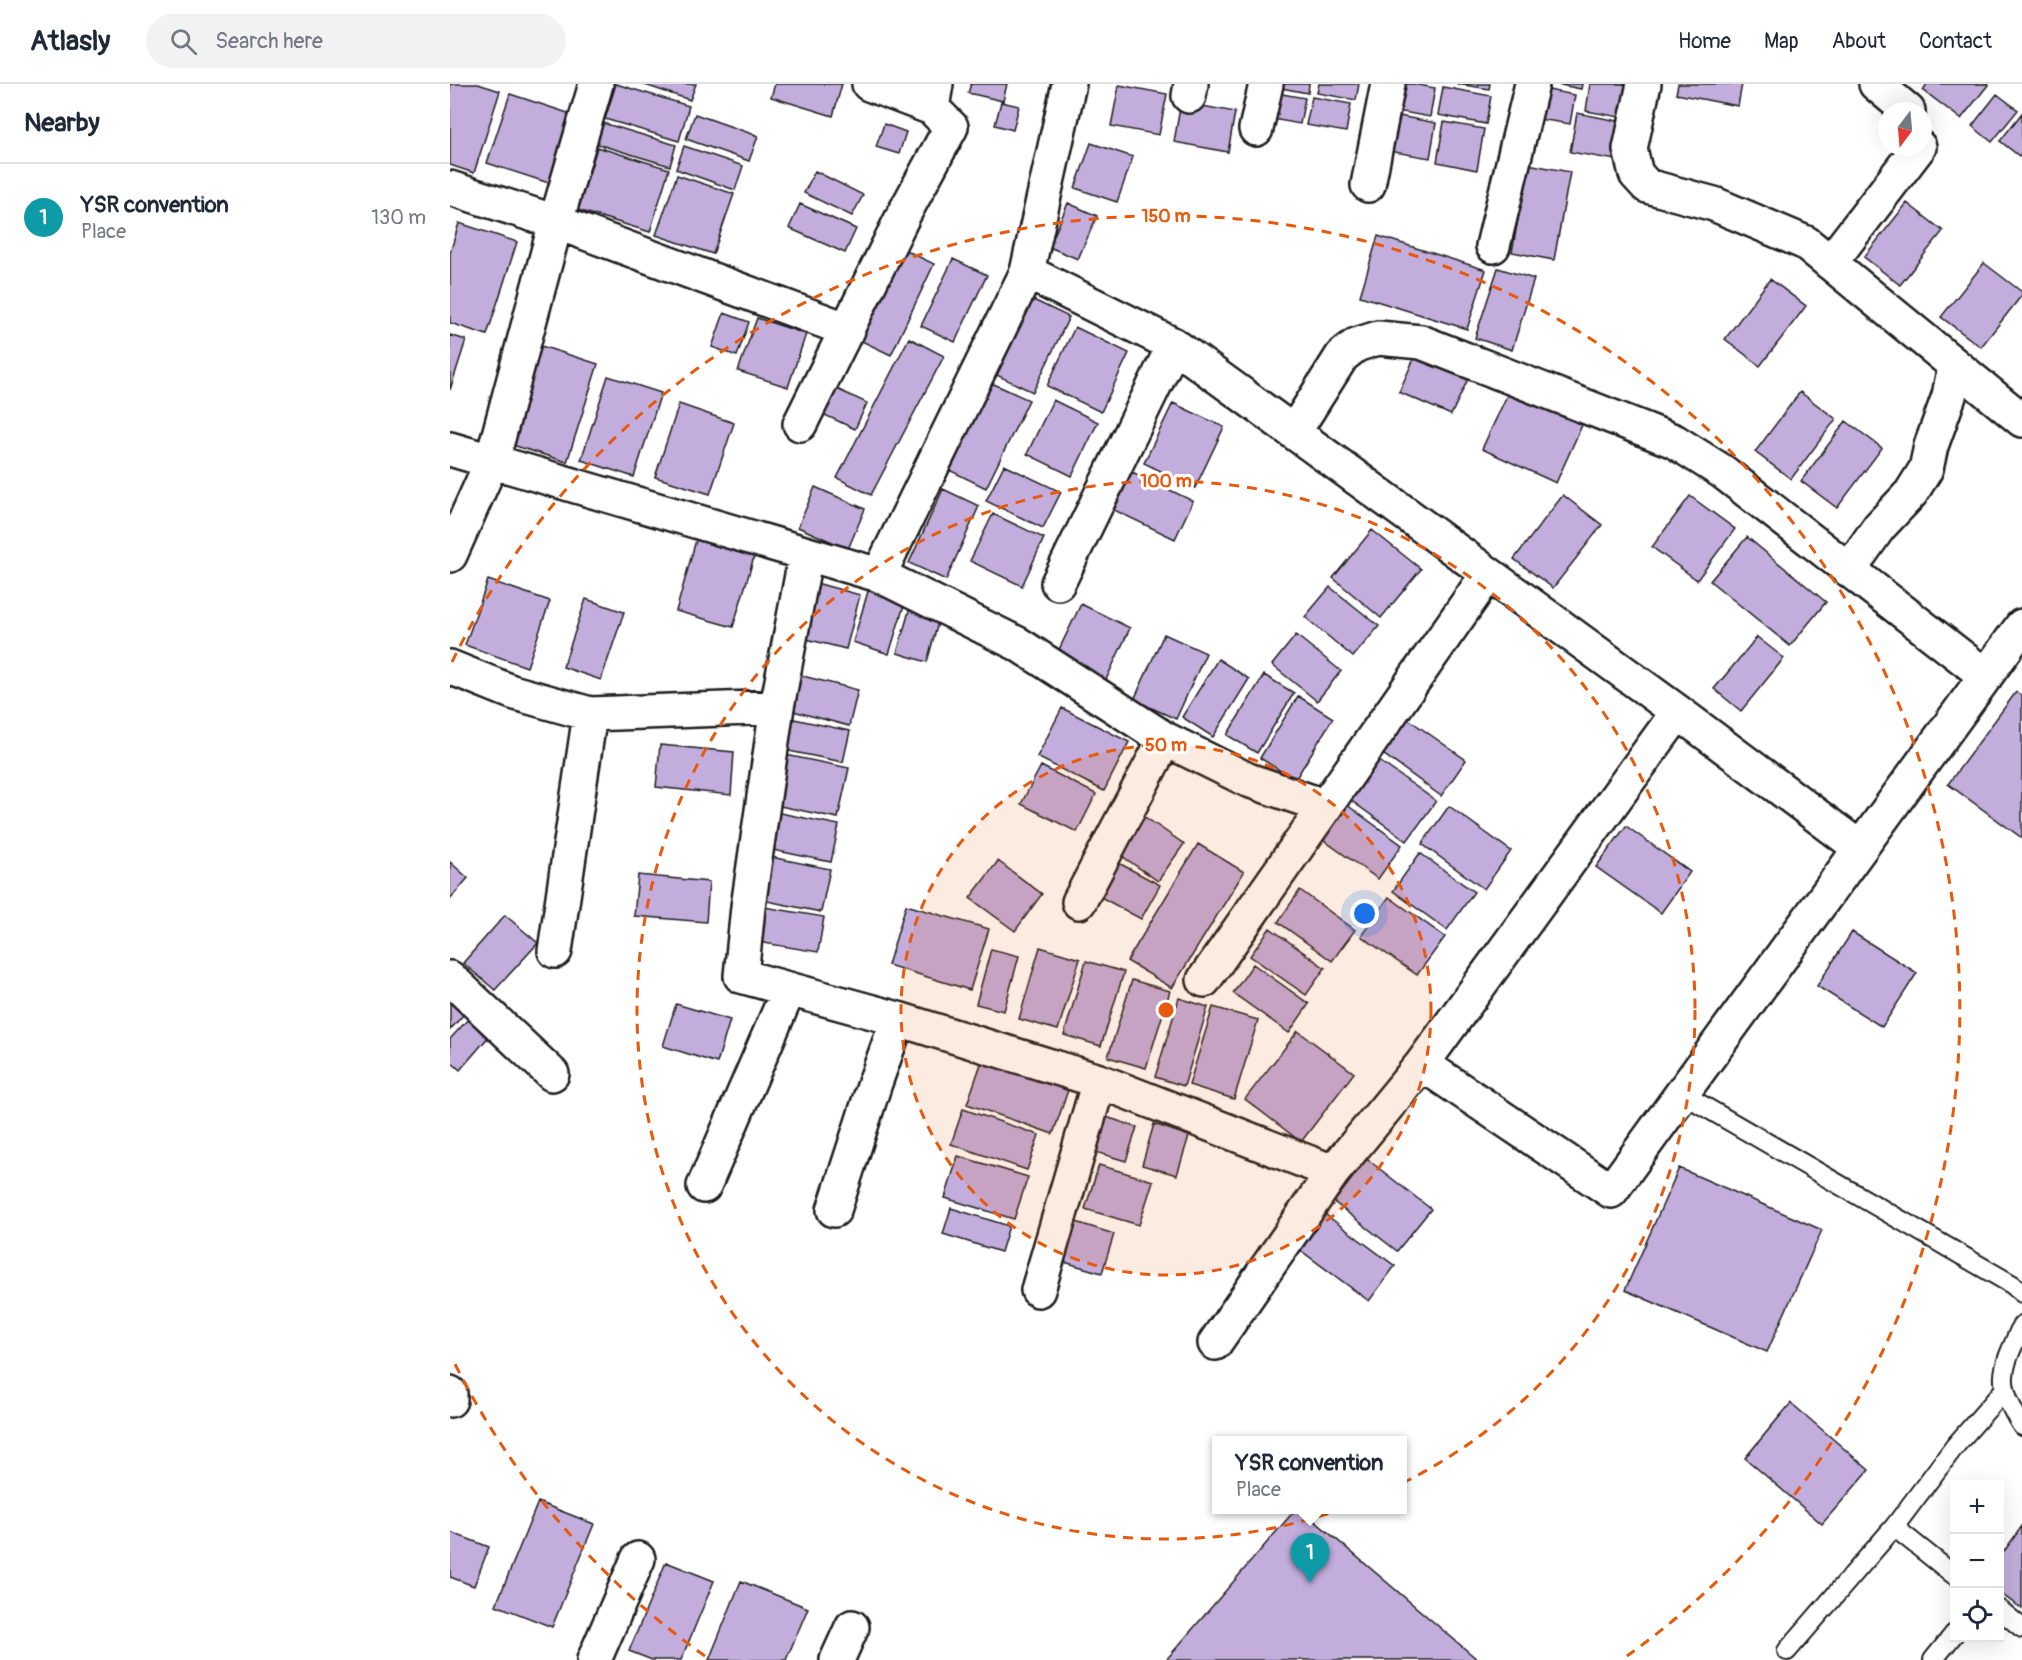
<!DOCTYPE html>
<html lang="en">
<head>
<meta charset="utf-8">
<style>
	:root { --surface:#fff; --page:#f2f2f3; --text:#1f2937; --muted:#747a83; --line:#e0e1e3; --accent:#c8321e }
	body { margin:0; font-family:Pangolin,sans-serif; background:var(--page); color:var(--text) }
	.controls { position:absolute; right:18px; bottom:18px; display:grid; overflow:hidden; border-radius:0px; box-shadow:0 6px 24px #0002 }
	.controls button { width:54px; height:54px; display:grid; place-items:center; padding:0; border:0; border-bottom:2px solid var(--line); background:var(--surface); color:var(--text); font:30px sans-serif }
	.compass { position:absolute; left:1428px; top:18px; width:54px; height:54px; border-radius:50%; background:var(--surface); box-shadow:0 6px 24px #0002; rotate:196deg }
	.you { position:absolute; left:915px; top:830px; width:21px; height:21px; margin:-15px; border:4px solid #fff; border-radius:50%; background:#1a73e8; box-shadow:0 0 0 9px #1a73e833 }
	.badge { display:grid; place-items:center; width:39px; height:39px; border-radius:50%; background:var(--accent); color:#fff; font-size:20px; font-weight:700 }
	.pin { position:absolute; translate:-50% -50px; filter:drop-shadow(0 2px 3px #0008) }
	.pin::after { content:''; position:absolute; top:32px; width:21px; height:18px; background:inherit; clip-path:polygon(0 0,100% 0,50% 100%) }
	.popup { position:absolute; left:762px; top:1352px; width:195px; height:78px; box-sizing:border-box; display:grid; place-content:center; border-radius:0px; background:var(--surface); filter:drop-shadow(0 2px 4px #0005); font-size:20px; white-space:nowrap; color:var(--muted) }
	.popup b { font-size:22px; color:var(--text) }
	.popup::after { content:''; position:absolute; left:50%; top:100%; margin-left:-12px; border:12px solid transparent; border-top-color:var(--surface) }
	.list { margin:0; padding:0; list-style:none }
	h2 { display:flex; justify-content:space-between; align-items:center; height:78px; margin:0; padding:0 24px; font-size:26px }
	h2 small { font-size:20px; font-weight:400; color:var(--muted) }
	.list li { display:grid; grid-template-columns:39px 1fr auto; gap:18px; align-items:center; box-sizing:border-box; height:108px; padding:0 24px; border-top:2px solid var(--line) }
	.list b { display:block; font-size:22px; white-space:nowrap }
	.list p { margin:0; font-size:20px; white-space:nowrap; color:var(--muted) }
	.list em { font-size:20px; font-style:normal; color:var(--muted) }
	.icon { flex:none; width:33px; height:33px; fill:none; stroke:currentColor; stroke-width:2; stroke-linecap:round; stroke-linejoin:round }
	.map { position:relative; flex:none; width:1572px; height:1576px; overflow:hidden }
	header { display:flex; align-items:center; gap:36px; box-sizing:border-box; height:84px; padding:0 30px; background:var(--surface); border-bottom:2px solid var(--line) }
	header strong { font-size:28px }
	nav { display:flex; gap:33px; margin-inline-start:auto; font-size:21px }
	.search { width:420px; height:54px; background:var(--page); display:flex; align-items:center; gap:15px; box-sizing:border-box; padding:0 21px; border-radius:33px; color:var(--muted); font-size:22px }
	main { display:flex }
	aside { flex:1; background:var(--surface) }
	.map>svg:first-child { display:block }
	.building { fill:#c2addc; stroke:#1c1c1c; stroke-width:1.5 }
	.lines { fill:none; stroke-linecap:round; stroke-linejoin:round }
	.service-casing { stroke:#1c1c1c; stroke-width:22 }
	.minor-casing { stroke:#1c1c1c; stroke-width:38 }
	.service { stroke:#fff; stroke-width:18 }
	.minor { stroke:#fff; stroke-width:33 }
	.ring { fill:none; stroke:#e8590c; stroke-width:3; stroke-dasharray:10 8 }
	.centre { fill:#e8590c; stroke:#fff; stroke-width:3 }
	.ring-label { font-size:18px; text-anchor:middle; font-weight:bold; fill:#e8590c; stroke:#fff; stroke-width:6; stroke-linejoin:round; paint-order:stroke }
</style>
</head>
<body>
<header>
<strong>Atlasly</strong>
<div class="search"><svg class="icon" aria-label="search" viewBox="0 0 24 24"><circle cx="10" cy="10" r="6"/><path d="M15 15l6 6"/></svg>Search here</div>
<nav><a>Home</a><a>Map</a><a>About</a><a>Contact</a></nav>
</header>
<main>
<aside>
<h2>Nearby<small></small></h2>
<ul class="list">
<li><span class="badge" style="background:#0f9aa8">1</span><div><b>YSR convention</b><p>Place</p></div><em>130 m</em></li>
</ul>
</aside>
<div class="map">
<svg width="1572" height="1576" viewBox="0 0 1572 1576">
	<rect width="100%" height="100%" fill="#fff"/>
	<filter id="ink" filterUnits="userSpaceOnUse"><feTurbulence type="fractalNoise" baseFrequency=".0167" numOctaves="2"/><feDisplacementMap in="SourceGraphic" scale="12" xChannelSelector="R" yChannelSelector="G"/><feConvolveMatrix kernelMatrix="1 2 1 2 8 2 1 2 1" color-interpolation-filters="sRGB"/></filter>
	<g filter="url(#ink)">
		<path class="building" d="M 0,0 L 28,0 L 50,7 L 24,89 L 0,81 Z
			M 166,0 L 239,22 L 229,57 L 155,35 Z
			M 192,0 L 246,0 L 240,16 Z
			M 325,0 L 392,0 L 383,32 L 321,13 Z
			M 521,0 L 557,0 L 553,17 L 518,9 Z
			M 820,0 L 859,0 L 858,9 L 820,2 Z
			M 869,0 L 909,0 L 906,16 L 867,9 Z
			M 941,0 L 963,0 L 985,4 L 980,33 L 936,25 Z
			M 1007,0 L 1040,0 L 1039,5 Z
			M 1106,0 L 1132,0 L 1131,5 Z
			M 1140,0 L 1172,0 L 1187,3 L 1181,35 L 1136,27 Z
			M 1228,0 L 1292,0 L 1288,22 L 1226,10 Z
			M 1477,0 L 1537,0 L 1538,1 L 1511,35 L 1473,6 Z
			M 669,1 L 717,10 L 709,51 L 661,42 Z
			M 993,3 L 1041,12 L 1036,40 L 988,31 Z
			M 1088,4 L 1125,11 L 1120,40 L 1082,34 Z
			M 821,8 L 855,14 L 850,40 L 817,34 Z
			M 60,10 L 124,31 L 102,100 L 37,79 Z
			M 1547,10 L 1568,26 L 1542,58 L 1522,42 Z
			M 862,13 L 901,20 L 896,48 L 856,41 Z
			M 551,18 L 569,22 L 563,46 L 545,41 Z
			M 731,18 L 785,28 L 778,68 L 724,58 Z
			M 1127,29 L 1178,39 L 1171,77 L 1120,68 Z
			M 1572,29 L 1572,68 L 1569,72 L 1550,57 Z
			M 245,30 L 308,52 L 299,77 L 236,55 Z
			M 944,31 L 986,39 L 980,74 L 938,67 Z
			M 994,38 L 1034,45 L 1027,86 L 987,78 Z
			M 153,39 L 226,61 L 220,82 L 147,60 Z
			M 434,40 L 456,48 L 449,70 L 426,63 Z
			M 641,59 L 683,73 L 667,118 L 625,104 Z
			M 234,62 L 293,82 L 285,106 L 226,85 Z
			M 147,63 L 219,85 L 200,148 L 128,126 Z
			M 1078,80 L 1120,88 L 1104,176 L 1062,168 Z
			M 365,87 L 413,111 L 402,132 L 354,109 Z
			M 227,91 L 284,110 L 263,170 L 206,151 Z
			M 618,119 L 647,132 L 628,175 L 599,163 Z
			M 1457,119 L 1493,147 L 1450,201 L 1414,173 Z
			M 350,120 L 406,145 L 395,169 L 339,144 Z
			M 9,139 L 67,158 L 37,251 L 0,239 L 0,169 Z
			M 928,152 L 1036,186 L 1017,245 L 910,212 Z
			M 445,161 L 484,180 L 441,271 L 401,252 Z
			M 503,175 L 537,191 L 505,258 L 471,242 Z
			M 1534,179 L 1572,208 L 1572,211 L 1531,263 L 1491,233 Z
			M 1048,184 L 1084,195 L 1062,266 L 1025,254 Z
			M 1320,195 L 1356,222 L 1310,282 L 1275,255 Z
			M 573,211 L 619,233 L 583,308 L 538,287 Z
			M 274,229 L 299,238 L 287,272 L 262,263 Z
			M 307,234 L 356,250 L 338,303 L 288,287 Z
			M 625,243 L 679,269 L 651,328 L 597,302 Z
			M 0,251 L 16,256 L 0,306 Z
			M 459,254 L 494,272 L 421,411 L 387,394 Z
			M 88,261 L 148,280 L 117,378 L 56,359 Z
			M 966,270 L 1019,293 L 1001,331 L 949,308 Z
			M 158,292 L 211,309 L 184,393 L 131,376 Z
			M 537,297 L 579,316 L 536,404 L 495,384 Z
			M 376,300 L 417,319 L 405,345 L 364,326 Z
			M 1059,307 L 1132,341 L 1106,399 L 1032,365 Z
			M 1350,308 L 1386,335 L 1341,395 L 1305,368 Z
			M 603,316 L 648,338 L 622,392 L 577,370 Z
			M 723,319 L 774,343 L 745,404 L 694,379 Z
			M 229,320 L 284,339 L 260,410 L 205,393 Z
			M 1396,337 L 1432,364 L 1387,424 L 1351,397 Z
			M 554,381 L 611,408 L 593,444 L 536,417 Z
			M 682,388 L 743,417 L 725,455 L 664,426 Z
			M 365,403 L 415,425 L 398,465 L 348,443 Z
			M 493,405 L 529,422 L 496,496 L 459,479 Z
			M 1113,411 L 1152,441 L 1103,504 L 1064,475 Z
			M 1240,412 L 1285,445 L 1247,496 L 1202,463 Z
			M 543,430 L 594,454 L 572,502 L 520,477 Z
			M 922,446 L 971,485 L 931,534 L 883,494 Z
			M 1297,453 L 1376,518 L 1340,562 L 1260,497 Z
			M 246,456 L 304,473 L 283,543 L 226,527 Z
			M 38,496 L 100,517 L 77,583 L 15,561 Z
			M 366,499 L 410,511 L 396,565 L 352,554 Z
			M 880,503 L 929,542 L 903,573 L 855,533 Z
			M 419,504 L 456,515 L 439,570 L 403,558 Z
			M 136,515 L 174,528 L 151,596 L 113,583 Z
			M 461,520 L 491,528 L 477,578 L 447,569 Z
			M 631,520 L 680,544 L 654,600 L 604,576 Z
			M 714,550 L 756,569 L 726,635 L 684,616 Z
			M 846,551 L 891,587 L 867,617 L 822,581 Z
			M 1307,553 L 1334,574 L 1291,627 L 1264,605 Z
			M 768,575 L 799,595 L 763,653 L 732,633 Z
			M 341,589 L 408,606 L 399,642 L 332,624 Z
			M 814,591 L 844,609 L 807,669 L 777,651 Z
			M 1566,608 L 1572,612 L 1572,754 L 1498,700 Z
			M 848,612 L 883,634 L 845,696 L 810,674 Z
			M 612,624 L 679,658 L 654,707 L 587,673 Z
			M 335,633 L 400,647 L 393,678 L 329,665 Z
			M 958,635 L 1016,676 L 991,712 L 933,670 Z
			M 210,661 L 284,668 L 281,711 L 206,703 Z
			M 331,670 L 399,684 L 388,734 L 320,720 Z
			M 928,676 L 986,717 L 957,757 L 899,715 Z
			M 591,682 L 646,710 L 627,748 L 571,720 Z
			M 897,721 L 952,761 L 928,795 L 872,755 Z
			M 999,722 L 1061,767 L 1034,805 L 972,760 Z
			M 325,728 L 389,741 L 381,778 L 318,765 Z
			M 695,733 L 734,760 L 708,797 L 669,770 Z
			M 1176,742 L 1240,788 L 1211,829 L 1146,783 Z
			M 748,760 L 794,788 L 722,904 L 677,877 Z
			M 970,769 L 1024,808 L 997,846 L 943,807 Z
			M 321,773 L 380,785 L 371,828 L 312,816 Z
			M 663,776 L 710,801 L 691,835 L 645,810 Z
			M 548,777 L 592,810 L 565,847 L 520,814 Z
			M 0,778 L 18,794 L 0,815 Z
			M 188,791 L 259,798 L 256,838 L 184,832 Z
			M 850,806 L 905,846 L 882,877 L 828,838 Z
			M 939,813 L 995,853 L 967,891 L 911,852 Z
			M 456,821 L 539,845 L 520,906 L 438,881 Z
			M 308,822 L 374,833 L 368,868 L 302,857 Z
			M 55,831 L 88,859 L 45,906 L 13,879 Z
			M 820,844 L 875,884 L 856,911 L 800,872 Z
			M 1402,848 L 1467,889 L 1432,943 L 1367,902 Z
			M 590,863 L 630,875 L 608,946 L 569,935 Z
			M 541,865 L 569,872 L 554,927 L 526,920 Z
			M 636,877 L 674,888 L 651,962 L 614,951 Z
			M 803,880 L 859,920 L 839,949 L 783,909 Z
			M 682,896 L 720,907 L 696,984 L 658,973 Z
			M 0,906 L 20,923 L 0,946 Z
			M 729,914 L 758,923 L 734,1002 L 705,993 Z
			M 226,920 L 280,936 L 267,979 L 213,962 Z
			M 763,923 L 808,936 L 784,1015 L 739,1001 Z
			M 21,932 L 41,950 L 10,986 L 0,977 L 0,955 Z
			M 848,947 L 904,989 L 851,1058 L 795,1015 Z
			M 532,977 L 618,1006 L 603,1050 L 517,1020 Z
			M 513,1025 L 589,1051 L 577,1086 L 501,1060 Z
			M 650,1031 L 687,1043 L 676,1077 L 639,1066 Z
			M 704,1040 L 739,1052 L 727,1091 L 692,1081 Z
			M 508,1072 L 578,1093 L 564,1135 L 495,1114 Z
			M 917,1075 L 981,1125 L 947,1167 L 884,1118 Z
			M 649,1081 L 703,1097 L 689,1141 L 635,1125 Z
			M 1229,1084 L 1372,1146 L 1317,1268 L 1175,1206 Z
			M 501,1124 L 559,1142 L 551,1168 L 493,1150 Z
			M 872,1128 L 945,1182 L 919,1217 L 846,1163 Z
			M 626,1138 L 664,1150 L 652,1189 L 614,1178 Z
			M 1341,1319 L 1419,1386 L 1372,1440 L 1295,1374 Z
			M 88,1418 L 144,1440 L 102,1543 L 46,1521 Z
			M 845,1426 L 852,1426 L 1028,1576 L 716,1576 Z
			M 1572,1442 L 1572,1525 L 1550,1509 L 1550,1473 Z
			M 0,1448 L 39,1463 L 24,1502 L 0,1493 Z
			M 216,1478 L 264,1497 L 231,1576 L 202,1576 L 179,1567 Z
			M 291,1497 L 358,1524 L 336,1576 L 259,1576 Z"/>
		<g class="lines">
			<defs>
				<path id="service" d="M 1231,1009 L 1563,1201 L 1572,1209
					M 1572,1241 C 1552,1286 1544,1297 1572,1342
					M 1444,1443 L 1504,1491
					M 1550,1526 L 1572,1544
					M 1337,1567 L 1444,1443 L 1505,1362 L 1554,1306
					M 1483,1576 L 1504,1550"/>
				<path id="minor" d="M 419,0 L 482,24
					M 1194,0 L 1180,65 L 1186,90 L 1197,102 L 1264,120 L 1356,159 L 1572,336
					M 1426,0 L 1458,27
					M 739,12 L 741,0
					M 806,45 L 816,0
					M 918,101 L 938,0
					M 0,104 L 106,138 L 398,246
					M 1043,162 L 1082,0
					M 1380,179 L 1469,63
					M 577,188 L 724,261 L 1228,628 L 1410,764
					M 350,340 L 454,130 L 501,43 L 482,24 L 486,0
					M 844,348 L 892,272 L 906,261 L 928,254 L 971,258 L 1224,357 L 1273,388 L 1536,592
					M 0,365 L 429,491 L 568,560 L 715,655 L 798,696 L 874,722
					M 356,470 L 327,623 L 298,823 L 291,892 L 448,935
					M 0,471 L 42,377 L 106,138 L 146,0
					M 1399,486 L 1429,443 L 1461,409 L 1476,385 L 1481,362 L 1499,312 L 1505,281
					M 429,491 L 577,188 L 619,0
					M 608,499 L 724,261
					M 0,583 L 62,608 L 140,630 L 327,623
					M 629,818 L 715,655
					M 105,867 L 140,630
					M 0,894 L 102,990
					M 754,896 L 1038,490
					M 972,980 L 1161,1107 L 1572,542
					M 254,1102 L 339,905
					M 384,1126 L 425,999 L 448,935 L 649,997 L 883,1088
					M 588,1206 L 649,997
					M 765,1259 L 883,1088 L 972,980 L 1228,628
					M 0,1309 L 0,1316
					M 144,1576 L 188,1475
					M 387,1576 L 402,1543"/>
			</defs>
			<use href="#service" class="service-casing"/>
			<use href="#minor" class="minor-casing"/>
			<use href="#service" class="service"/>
			<use href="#minor" class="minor"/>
		</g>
	</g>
	<circle cx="716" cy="926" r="265" fill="#e8590c" fill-opacity=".12"/>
	<g class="ring">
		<circle cx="716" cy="926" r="265"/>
		<circle cx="716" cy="926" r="529"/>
		<path d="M255 1572A794 794 0 0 1 2 1274M2 578A794 794 0 1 1 1177 1572"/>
	</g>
	<circle cx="716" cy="926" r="9" class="centre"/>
	<g class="ring-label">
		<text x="716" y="138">150 m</text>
		<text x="716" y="403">100 m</text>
		<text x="716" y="667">50 m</text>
	</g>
</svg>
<div class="controls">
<button>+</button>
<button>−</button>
<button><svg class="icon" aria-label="locate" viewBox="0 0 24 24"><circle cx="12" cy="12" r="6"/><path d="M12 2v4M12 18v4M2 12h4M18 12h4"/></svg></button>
</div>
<svg class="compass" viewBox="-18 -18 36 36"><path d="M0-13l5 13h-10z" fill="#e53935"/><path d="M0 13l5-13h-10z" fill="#747a83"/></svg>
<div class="you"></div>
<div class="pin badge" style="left:860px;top:1499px;background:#0f9aa8">1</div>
<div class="popup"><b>YSR convention</b>Place</div>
</div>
</main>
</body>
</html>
